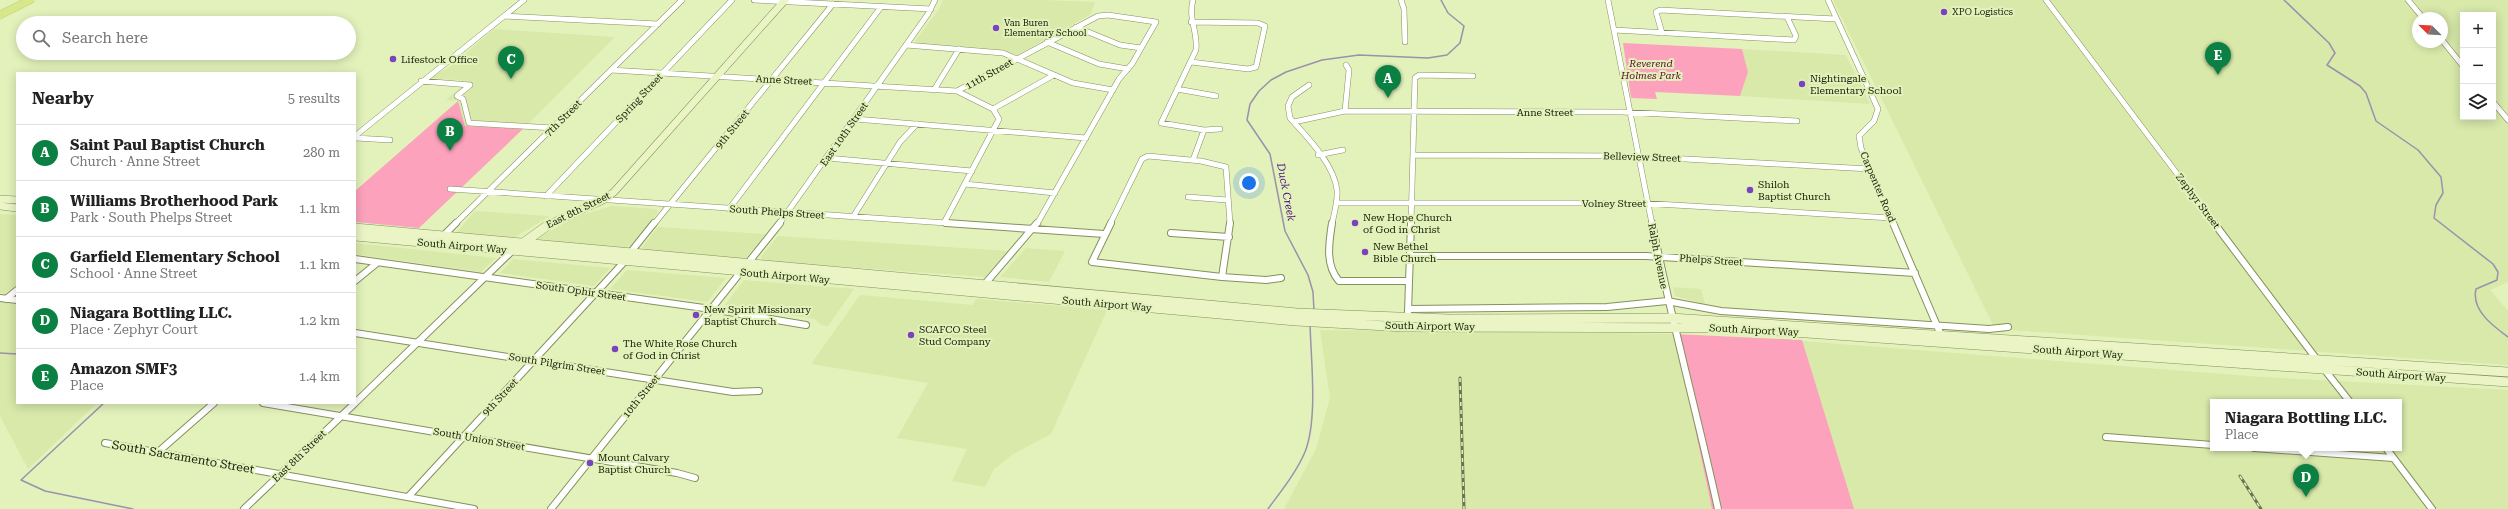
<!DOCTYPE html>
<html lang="en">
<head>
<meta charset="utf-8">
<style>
	:root { --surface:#fff; --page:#f2f2f2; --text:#222; --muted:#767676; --line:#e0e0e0; --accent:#0b8043 }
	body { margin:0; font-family:"Roboto Serif",serif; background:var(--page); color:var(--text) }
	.controls { position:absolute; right:12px; top:12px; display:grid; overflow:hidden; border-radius:0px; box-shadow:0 2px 10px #0003 }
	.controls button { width:36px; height:36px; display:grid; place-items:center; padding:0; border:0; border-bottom:1px solid var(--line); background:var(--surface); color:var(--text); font:20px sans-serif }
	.compass { position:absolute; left:2412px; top:12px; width:36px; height:36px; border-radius:50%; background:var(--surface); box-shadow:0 2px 10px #0003; rotate:294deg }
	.you { position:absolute; left:1249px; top:183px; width:14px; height:14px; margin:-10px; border:3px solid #fff; border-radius:50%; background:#1a73e8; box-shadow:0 0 0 6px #1a73e833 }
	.badge { display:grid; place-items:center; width:26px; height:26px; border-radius:50%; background:var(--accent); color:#fff; font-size:13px; font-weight:700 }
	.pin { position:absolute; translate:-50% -33px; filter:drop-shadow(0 1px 2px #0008) }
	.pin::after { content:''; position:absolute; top:21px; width:14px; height:12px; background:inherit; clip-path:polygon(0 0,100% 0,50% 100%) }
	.popup { position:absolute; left:2210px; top:399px; width:192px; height:52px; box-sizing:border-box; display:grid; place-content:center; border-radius:0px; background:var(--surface); filter:drop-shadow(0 1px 3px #0005); font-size:13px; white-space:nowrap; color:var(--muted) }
	.popup b { font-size:15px; color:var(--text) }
	.popup::after { content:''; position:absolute; left:50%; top:100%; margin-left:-8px; border:8px solid transparent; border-top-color:var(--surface) }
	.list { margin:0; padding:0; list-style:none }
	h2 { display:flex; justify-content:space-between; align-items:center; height:52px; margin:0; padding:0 16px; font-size:17px }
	h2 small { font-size:13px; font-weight:400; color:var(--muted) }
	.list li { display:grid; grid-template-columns:26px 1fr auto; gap:12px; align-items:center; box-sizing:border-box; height:56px; padding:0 16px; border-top:1px solid var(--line) }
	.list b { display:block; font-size:15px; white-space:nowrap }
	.list p { margin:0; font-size:13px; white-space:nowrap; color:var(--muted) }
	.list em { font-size:13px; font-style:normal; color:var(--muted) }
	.icon { flex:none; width:22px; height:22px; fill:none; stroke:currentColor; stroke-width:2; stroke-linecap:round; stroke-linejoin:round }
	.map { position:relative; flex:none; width:2508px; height:509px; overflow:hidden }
	.search { position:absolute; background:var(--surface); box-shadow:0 2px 10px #0003; left:16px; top:16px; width:340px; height:44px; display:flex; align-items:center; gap:10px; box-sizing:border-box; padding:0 14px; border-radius:22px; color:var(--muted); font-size:15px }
	.panel { position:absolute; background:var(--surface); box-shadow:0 2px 10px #0003; left:16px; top:72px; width:340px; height:332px; border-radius:0px }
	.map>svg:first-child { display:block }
	.built { fill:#d8e9aa; fill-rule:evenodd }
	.green { fill:#fca2bd }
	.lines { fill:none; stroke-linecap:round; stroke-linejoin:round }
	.stream { stroke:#9a91ac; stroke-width:1.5 }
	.street-far1-casing { stroke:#84915e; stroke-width:6 }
	.street-casing { stroke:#84915e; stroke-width:8 }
	.secondary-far1-casing { stroke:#84915e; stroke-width:8 }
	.secondary-casing { stroke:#84915e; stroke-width:10 }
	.primary-casing { stroke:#819729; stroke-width:8 }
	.street-far1 { stroke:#fff; stroke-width:5 }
	.street { stroke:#fff; stroke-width:6 }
	.secondary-far1 { stroke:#eaf4c4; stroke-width:7 }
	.secondary { stroke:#eaf4c4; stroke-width:9 }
	.primary { stroke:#d6e88a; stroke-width:8 }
	.rail-casing { stroke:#6a7350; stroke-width:3 }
	.rail { stroke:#e3f2bb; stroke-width:1.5; stroke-dasharray:4; stroke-linecap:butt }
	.poi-dot { fill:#7843bb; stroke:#e3f2bb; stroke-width:1.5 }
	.labels { text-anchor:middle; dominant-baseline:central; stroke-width:4; stroke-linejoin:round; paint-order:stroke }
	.far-poi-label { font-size:9px; fill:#171c07; stroke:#e3f2bb; text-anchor:start }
	.poi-label { font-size:10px; fill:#171c07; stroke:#e3f2bb; text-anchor:start }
	.park-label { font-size:10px; font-style:italic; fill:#5a062d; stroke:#e3f2bb }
	.street-label { font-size:10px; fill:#171c07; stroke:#e3f2bb }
	.water-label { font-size:11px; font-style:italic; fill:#47147a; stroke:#e3f2bb }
	.near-street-label { font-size:12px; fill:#171c07; stroke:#e3f2bb }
</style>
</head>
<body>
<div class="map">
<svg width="2508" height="509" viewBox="0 0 2508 509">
	<rect width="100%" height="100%" fill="#e3f2bb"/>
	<path class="built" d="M 943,0 L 1041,0 L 1095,2 L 1090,15 L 1018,55 L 999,50 L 919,44 L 915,41 L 939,9 Z
		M 1833,0 L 2508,0 L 2508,282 L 2490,290 L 2508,311 L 2508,365 L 1995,329 ZM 2463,15 L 2493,15 L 2493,117 L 2463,117 ZM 2418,18 L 2442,18 L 2442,42 L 2418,42 Z
		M 494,29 L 615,37 L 523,129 L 465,126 L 458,101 L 446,100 L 467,81 L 430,78 L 451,66 Z
		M 1742,49 L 1846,55 L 1870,104 L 1740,96 L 1748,72 Z
		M 612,206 L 656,209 L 658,212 L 630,246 L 623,248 L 540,241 L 539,238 L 574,217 Z
		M 475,211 L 550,216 L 513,238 L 456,233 Z
		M 0,214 L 17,215 L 17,284 L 5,294 L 0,293 Z
		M 658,227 L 765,234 L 747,257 L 740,259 L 644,250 L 642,247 Z
		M 778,236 L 1008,251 L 985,277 L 763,261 L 761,257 Z
		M 355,243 L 496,258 L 481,272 L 355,254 Z
		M 1026,248 L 1065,251 L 1049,282 L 1000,277 Z
		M 513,259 L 610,268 L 594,286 L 500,273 Z
		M 627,270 L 726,278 L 707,302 L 610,289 Z
		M 744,280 L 854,289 L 828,326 L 821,325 L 815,319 L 725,305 Z
		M 1673,287 L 1701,289 L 1705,304 L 1675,296 Z
		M 860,295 L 973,305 L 976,299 L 1107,310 L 1051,434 L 1013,454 L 994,469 L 985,487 L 952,481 L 967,449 L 897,438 L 928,383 L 811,364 Z
		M 0,301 L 17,302 L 17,403 L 97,403 L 28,469 L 0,416 Z
		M 1320,330 L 1675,334 L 1712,509 L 1284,509 L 1316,449 L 1330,398 Z
		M 1802,341 L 2262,377 L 2508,390 L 2508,509 L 1853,509 ZM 2213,402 L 2399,402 L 2399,448 L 2213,448 Z"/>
	<path class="green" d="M 1623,43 L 1742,49 L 1748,72 L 1740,96 L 1655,92 L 1657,99 L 1631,98 Z
		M 458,101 L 465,126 L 523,129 L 419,228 L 355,222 L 355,191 Z
		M 1675,334 L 1802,340 L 1854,509 L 1712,509 Z"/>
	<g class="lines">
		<path class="stream" d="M 2284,0 L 2329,43 L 2335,53 L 2327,65 L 2360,86 L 2366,93 L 2376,121 L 2418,150 L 2441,177 L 2443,193 L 2436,205 L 2434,218 L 2493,264 L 2498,272 L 2497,280 L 2476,289 C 2471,310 2493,326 2508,337
			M 1314,311 L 1313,292 L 1308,275 L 1285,231 L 1270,154 L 1247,120 L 1250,104 L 1259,91 L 1271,80 L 1286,72 L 1322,60 L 1359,55 L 1428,58 L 1447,55 L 1460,43 L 1464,26 L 1448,13 L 1441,0
			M 0,353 L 17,354
			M 104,403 L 21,480 L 45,491 L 133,509
			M 1268,509 C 1281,491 1296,473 1305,452 C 1318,419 1311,361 1310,324"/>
		<defs>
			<path id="street-far1" d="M 754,0 L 931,9
				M 1193,0 C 1188,20 1198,31 1196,50 L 1161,123 L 1204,130 L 1220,129
				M 1401,0 L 1404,9 L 1405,42
				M 1608,0 L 1652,224
				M 1828,0 L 1878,109 L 1874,121 L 1859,136 L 1861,148 L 1894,224
				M 2046,0 L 2215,224
				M 2408,0 L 2423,18
				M 505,16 L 658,24
				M 1191,22 L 1258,23 L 1265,26 L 1256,67 L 1248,69 L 1191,62
				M 1076,27 L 1120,45 L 1141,48
				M 1614,30 L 1794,40 L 1796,36 L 1787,17
				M 1662,33 L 1656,12 L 1660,10 L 1836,19
				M 2442,40 L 2463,66
				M 1047,42 L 1099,64 L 1128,69
				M 906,45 L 1003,53 L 1073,83 L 1113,90
				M 611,70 L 957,91 L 993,109 L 999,119 L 944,223
				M 421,81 L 470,85
				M 470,85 L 457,96 L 463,99 L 469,123 L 553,128
				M 1309,85 L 1292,97 L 1288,106 L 1290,118 C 1307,137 1334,164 1337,190 C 1338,201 1334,214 1332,224
				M 1177,89 L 1216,96
				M 934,90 L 959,49
				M 957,91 L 1098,16 L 1108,15 L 1156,22 L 1132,64 L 1119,79 L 1037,224
				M 2493,102 L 2508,120
				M 993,109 L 1054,75
				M 1345,111 L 1349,70 L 1346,65
				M 855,119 L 1086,138
				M 1294,122 L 1345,111 L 1622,112 L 1797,121
				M 355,136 L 524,0
				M 355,138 L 390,140
				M 1318,155 L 1343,150
				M 1414,155 L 1630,156 L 1870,169
				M 827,158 L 972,171
				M 1193,160 L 1204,130
				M 965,184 L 1055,193
				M 450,189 L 961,224
				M 546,196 L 732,0
				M 1188,197 L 1227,200
				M 1336,203 L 1640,203 L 1891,218
				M 729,209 L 881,7
				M 853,217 L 900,142 L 917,124
				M 455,224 L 682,0
				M 654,224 L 833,4
				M 779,224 L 928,14 L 935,0
				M 1110,224 L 1142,159 L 1148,156 L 1201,161 L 1226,167 L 1230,224
				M 1411,224 L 1415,78 L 1419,75 L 1473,76"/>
			<path id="street" d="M 946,223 L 1104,234
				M 1111,223 L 1092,262 L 1222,277
				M 1332,223 C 1329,243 1325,265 1339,281 L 1409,281
				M 1652,223 C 1671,319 1697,413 1718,509
				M 1893,223 L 1941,335
				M 2214,223 L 2318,361
				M 1171,233 L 1229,237
				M 443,236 L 456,223
				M 630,253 L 654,223
				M 1410,256 L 1646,256 L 1915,273
				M 355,259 L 711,309 L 806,325
				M 1222,277 L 1266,280 L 1281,278
				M 1222,277 L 1230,223
				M 355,281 L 377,263
				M 984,285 L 1037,223
				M 0,298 L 17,300
				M 6,299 L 17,290
				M 1408,309 L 1607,307 L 1667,301 L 1721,311 L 1989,329 L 2008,327
				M 1408,312 L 1411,223
				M 355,333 L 733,392 L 759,391
				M 2324,369 L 2350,402
				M 263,403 L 677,473 L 695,478
				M 355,403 L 513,250
				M 2106,437 L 2213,445
				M 105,443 L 474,509
				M 2254,448 L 2393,458
				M 2386,448 L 2432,509
				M 157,453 L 214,403
				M 408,497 L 625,261
				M 244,509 L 355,403
				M 551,509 L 780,223"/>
			<path id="secondary-far1" d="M 0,199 L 17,200
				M 0,206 L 17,208
				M 550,224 L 603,200 L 614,192 L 785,0"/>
			<path id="secondary" d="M 355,228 L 1297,313 L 1448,319 L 1671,318 L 2508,372
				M 355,236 L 1296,321 L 1405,327 L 1734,328 L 2508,382
				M 519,246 L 551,223"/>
			<path id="primary" d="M 0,15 L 30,0"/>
		</defs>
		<use href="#street-far1" class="street-far1-casing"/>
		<use href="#street" class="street-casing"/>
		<use href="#secondary-far1" class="secondary-far1-casing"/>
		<use href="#secondary" class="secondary-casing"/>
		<use href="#primary" class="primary-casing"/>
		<use href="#street-far1" class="street-far1"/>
		<use href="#street" class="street"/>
		<use href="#secondary-far1" class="secondary-far1"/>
		<use href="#secondary" class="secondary"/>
		<use href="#primary" class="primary"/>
		<defs>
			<path id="rail" d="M 1460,378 L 1464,509
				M 2240,476 L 2261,509"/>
		</defs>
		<use href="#rail" class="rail-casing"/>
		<use href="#rail" class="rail"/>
	</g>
	<g class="poi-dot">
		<circle cx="1944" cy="12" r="4"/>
		<circle cx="996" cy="28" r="4"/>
		<circle cx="393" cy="59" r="4"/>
		<circle cx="1802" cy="84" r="4"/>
		<circle cx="1750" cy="190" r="4"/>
		<circle cx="1355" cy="223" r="4"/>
		<circle cx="1365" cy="252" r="4"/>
		<circle cx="696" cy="315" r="4"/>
		<circle cx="911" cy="335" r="4"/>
		<circle cx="615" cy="349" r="4"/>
		<circle cx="590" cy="463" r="4"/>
	</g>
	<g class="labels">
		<g class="far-poi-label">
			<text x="1952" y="12">XPO Logistics</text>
			<text x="1004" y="23">Van Buren<tspan x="1004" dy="10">Elementary School</tspan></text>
		</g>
		<g class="poi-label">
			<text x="401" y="59">Lifestock Office</text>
			<text x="1810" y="78">Nightingale<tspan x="1810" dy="12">Elementary School</tspan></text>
			<text x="1758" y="184">Shiloh<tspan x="1758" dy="12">Baptist Church</tspan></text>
			<text x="1363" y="217">New Hope Church<tspan x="1363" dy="12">of God in Christ</tspan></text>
			<text x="1373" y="246">New Bethel<tspan x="1373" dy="12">Bible Church</tspan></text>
			<text x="704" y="309">New Spirit Missionary<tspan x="704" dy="12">Baptist Church</tspan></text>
			<text x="919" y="329">SCAFCO Steel<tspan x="919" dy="12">Stud Company</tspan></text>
			<text x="623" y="343">The White Rose Church<tspan x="623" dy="12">of God in Christ</tspan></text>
			<text x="598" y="457">Mount Calvary<tspan x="598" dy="12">Baptist Church</tspan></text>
		</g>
		<g class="park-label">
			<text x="1651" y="63">Reverend<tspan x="1651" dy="12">Holmes Park</tspan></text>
		</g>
		<g class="street-label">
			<text transform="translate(989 74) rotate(-29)">11th Street</text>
			<text transform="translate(784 80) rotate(3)">Anne Street</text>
			<text transform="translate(639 98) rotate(-47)">Spring Street</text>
			<text x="1545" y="112">Anne Street</text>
			<text transform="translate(563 118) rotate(-45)">7th Street</text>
			<text transform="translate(732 129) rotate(-51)">9th Street</text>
			<text transform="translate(844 134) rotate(-55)">East 10th Street</text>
			<text transform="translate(1642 157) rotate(2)">Belleview Street</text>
			<text transform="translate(1878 187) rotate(67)">Carpenter Road</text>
			<text transform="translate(2198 201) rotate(53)">Zephyr Street</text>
			<text x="1614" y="203">Volney Street</text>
			<text transform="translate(578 210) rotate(-26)">East 8th Street</text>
			<text transform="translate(777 212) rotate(4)">South Phelps Street</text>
			<text transform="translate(462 246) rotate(5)">South Airport Way</text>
			<text transform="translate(1658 256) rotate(79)">Ralph Avenue</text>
			<text transform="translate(1711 260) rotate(4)">Phelps Street</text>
			<text transform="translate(785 276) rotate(5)">South Airport Way</text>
			<text transform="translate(581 291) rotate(8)">South Ophir Street</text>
			<text transform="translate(1107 304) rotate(5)">South Airport Way</text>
			<text transform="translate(1430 326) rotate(1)">South Airport Way</text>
			<text transform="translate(1754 330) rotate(3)">South Airport Way</text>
			<text transform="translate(2078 352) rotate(4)">South Airport Way</text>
			<text transform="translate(557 364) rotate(9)">South Pilgrim Street</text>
			<text transform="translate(2401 375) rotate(4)">South Airport Way</text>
			<text transform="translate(641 396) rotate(-51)">10th Street</text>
			<text transform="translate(500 397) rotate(-47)">9th Street</text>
			<text transform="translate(479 439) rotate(10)">South Union Street</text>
			<text transform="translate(299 456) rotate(-44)">East 8th Street</text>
		</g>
		<g class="water-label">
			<text transform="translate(1286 192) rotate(79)">Duck Creek</text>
		</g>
		<g class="near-street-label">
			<text transform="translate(183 457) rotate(10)">South Sacramento Street</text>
		</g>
	</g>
</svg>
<div class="controls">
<button>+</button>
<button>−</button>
<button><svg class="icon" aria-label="layers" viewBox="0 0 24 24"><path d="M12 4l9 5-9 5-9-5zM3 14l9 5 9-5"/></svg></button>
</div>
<svg class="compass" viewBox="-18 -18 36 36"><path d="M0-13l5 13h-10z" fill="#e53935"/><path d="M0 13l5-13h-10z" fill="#767676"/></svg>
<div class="you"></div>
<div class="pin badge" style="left:1388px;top:98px">A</div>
<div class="pin badge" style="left:450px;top:151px">B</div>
<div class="pin badge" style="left:511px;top:79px">C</div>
<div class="pin badge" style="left:2306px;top:497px">D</div>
<div class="popup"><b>Niagara Bottling LLC.</b>Place</div>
<div class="pin badge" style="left:2218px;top:75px">E</div>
<div class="search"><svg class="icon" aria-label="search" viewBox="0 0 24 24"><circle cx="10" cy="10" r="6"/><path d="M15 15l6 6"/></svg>Search here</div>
<section class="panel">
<h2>Nearby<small>5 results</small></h2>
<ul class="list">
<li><span class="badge">A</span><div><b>Saint Paul Baptist Church</b><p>Church · Anne Street</p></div><em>280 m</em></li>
<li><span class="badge">B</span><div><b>Williams Brotherhood Park</b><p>Park · South Phelps Street</p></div><em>1.1 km</em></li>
<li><span class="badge">C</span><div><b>Garfield Elementary School</b><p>School · Anne Street</p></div><em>1.1 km</em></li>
<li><span class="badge">D</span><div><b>Niagara Bottling LLC.</b><p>Place · Zephyr Court</p></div><em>1.2 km</em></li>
<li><span class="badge">E</span><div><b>Amazon SMF3</b><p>Place</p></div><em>1.4 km</em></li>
</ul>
</section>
</div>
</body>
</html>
